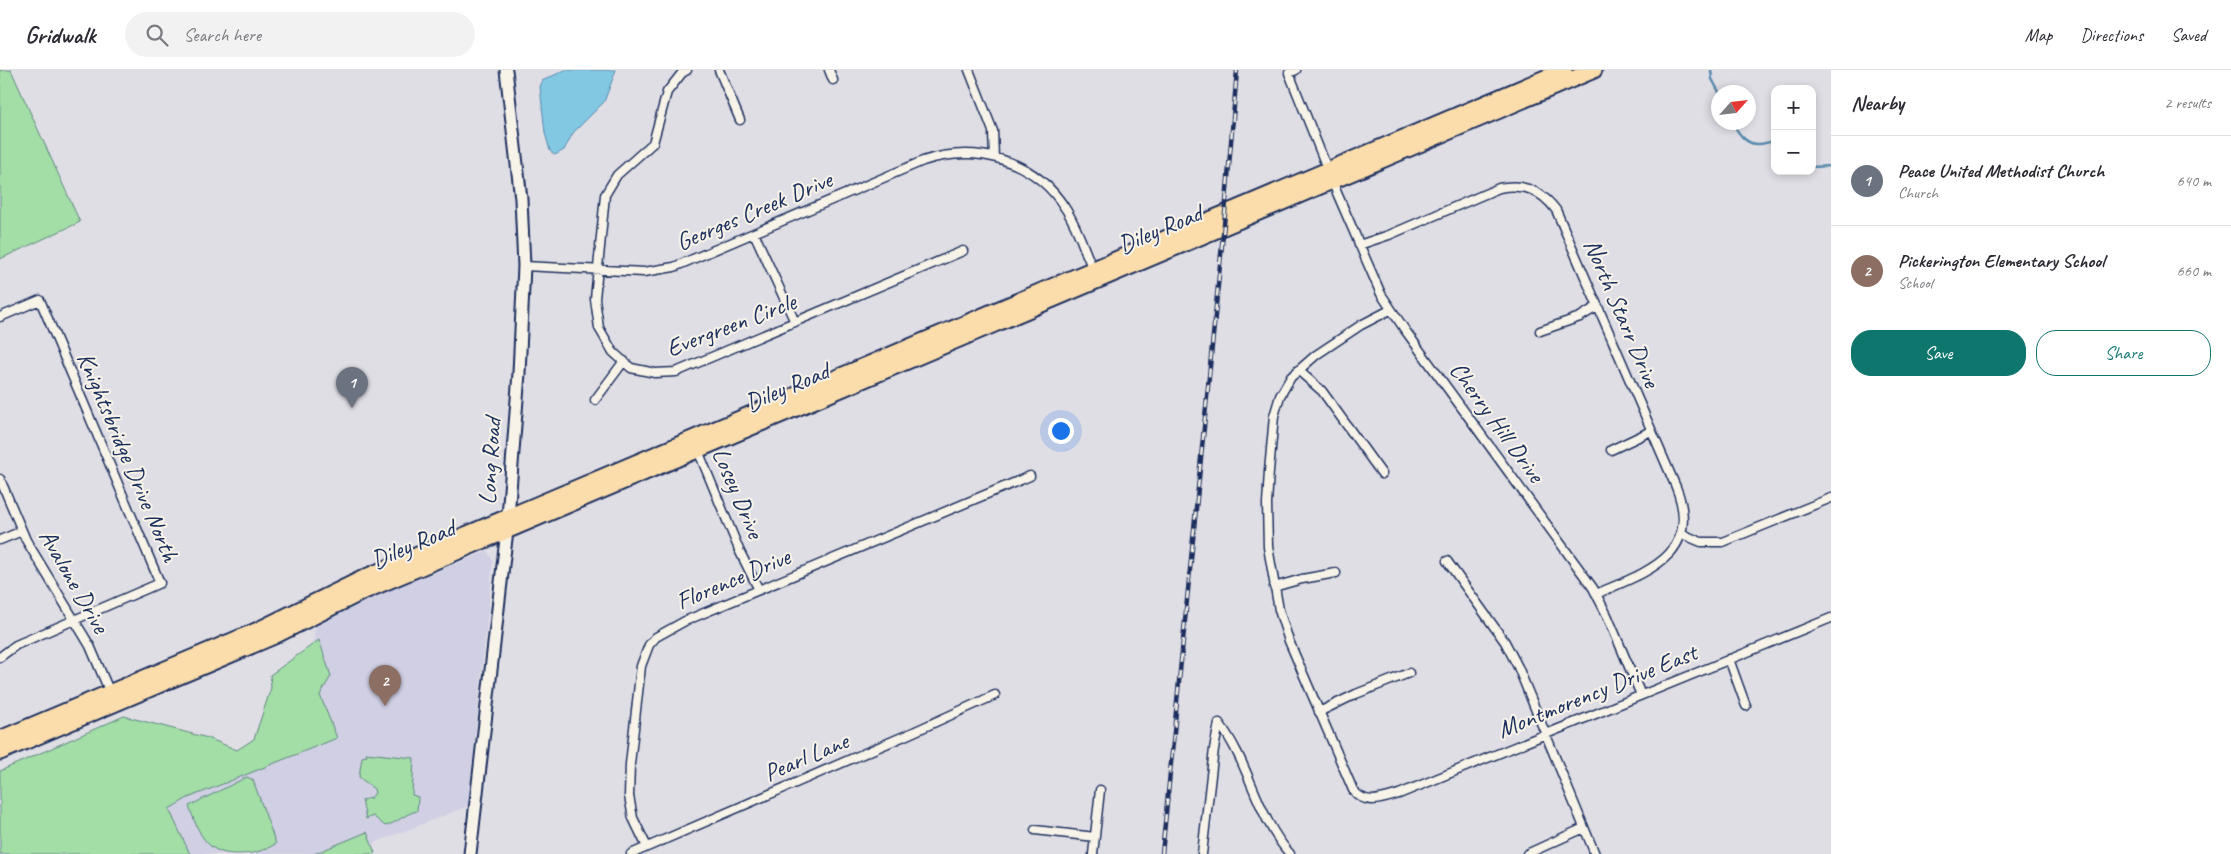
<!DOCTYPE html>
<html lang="en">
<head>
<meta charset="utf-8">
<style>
	:root { --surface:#fff; --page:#f2f2f3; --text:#2b2b33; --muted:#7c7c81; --line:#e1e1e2; --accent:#0f766e }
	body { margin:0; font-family:Caveat,sans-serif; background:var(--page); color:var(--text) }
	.controls { position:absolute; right:15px; top:15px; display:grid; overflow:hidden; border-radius:10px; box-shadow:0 2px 8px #0003 }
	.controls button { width:45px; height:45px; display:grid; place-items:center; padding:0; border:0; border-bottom:1px solid var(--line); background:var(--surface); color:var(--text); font:25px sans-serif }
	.compass { position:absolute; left:1711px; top:15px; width:45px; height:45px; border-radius:50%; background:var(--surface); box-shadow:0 2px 8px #0003; rotate:63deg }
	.you { position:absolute; left:1060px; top:360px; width:18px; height:18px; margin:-12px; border:4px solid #fff; border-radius:50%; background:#1a73e8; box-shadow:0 0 0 8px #1a73e833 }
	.badge { display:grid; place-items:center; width:32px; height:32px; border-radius:50%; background:var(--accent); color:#fff; font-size:16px; font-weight:700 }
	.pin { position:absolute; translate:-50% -41px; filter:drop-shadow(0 1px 2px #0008) }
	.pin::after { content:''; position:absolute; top:26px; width:18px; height:15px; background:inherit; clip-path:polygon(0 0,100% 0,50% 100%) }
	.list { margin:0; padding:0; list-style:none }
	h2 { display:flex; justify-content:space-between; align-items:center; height:65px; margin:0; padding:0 20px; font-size:21px }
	h2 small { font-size:16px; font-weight:400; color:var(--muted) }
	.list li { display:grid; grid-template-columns:32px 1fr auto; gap:15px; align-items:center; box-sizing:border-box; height:90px; padding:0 20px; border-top:1px solid var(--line) }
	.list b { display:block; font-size:19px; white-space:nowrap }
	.list p { margin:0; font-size:16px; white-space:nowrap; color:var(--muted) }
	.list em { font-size:16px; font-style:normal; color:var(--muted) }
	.actions { display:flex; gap:10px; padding:15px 20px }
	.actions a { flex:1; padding:11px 0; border:1px solid var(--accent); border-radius:20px; text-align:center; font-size:18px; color:var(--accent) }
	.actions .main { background:var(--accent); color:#fff }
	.icon { flex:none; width:28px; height:28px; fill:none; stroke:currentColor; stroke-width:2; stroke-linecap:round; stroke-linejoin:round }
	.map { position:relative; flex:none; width:1831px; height:784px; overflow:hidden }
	header { display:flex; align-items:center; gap:30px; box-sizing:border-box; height:70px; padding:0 25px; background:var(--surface); border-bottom:1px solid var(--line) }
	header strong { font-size:24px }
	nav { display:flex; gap:28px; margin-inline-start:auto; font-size:18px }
	.search { width:350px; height:45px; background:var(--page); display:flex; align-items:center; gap:12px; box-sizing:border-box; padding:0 18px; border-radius:28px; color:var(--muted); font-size:19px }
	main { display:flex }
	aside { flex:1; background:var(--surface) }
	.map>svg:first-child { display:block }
	.built { fill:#d0cfe3 }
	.green { fill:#a2dea5; stroke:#5e8682 }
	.water { fill:#82c8e3; stroke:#598bae }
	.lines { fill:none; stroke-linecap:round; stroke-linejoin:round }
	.stream { stroke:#598bae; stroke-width:2.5 }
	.street-casing { stroke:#1b2f5e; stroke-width:11 }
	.secondary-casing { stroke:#1b2f5e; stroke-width:15 }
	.highway-casing { stroke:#1b2f5e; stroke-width:19 }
	.street { stroke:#f7f3e8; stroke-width:8 }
	.secondary { stroke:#f7f3e8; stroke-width:11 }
	.highway { stroke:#fbddab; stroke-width:15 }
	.rail-casing { stroke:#1b2f5e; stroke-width:4.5 }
	.rail { stroke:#f7f3e8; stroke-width:2.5; stroke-dasharray:8; stroke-linecap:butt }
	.labels { text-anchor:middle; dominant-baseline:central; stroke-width:4; stroke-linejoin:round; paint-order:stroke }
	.street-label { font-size:25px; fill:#1b2f5e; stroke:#f7f3e8 }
</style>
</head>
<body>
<header>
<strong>Gridwalk</strong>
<div class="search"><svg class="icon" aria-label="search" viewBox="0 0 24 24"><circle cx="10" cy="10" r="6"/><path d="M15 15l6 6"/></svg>Search here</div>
<nav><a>Map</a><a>Directions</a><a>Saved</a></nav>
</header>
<main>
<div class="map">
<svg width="1831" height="784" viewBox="0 0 1831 784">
	<rect width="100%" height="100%" fill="#e0dee5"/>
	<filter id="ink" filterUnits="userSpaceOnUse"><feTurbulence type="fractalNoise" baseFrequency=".02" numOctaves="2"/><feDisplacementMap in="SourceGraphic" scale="10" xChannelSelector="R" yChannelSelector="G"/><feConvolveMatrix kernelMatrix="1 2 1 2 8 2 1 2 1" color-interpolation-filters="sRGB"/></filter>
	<g filter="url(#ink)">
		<path class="built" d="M 487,481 L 493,491 L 468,736 L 346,784 L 178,784 L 156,733 L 285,666 L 309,596 L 316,555 L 378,525 Z"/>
		<path class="green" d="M 0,0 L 11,0 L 80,152 L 0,189 Z
			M 319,570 L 331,606 L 320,625 L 337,668 L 188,728 L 169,739 L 190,784 L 0,784 L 0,701 L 124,646 L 208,668 L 237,680 L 254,669 L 271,618 L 270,605 Z
			M 366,683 L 414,688 L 412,725 L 418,727 L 417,741 C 406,743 397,753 385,756 L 373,746 L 366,749 L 362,730 L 371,728 L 375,723 L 374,719 L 359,707 L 362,687 L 367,686 Z
			M 247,707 L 253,710 L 276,774 C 260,782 254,784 236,784 C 205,784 198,761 189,736 Z
			M 367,762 L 375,783 L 373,784 L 314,784 Z"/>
		<path class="water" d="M 565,0 L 616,0 L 604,32 L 573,63 L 564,80 L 555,85 L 550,81 L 545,63 L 540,17 L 542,11 Z"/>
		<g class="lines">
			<path class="stream" d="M 1711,0 L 1712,9 L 1719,22
				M 1732,52 C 1738,63 1746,75 1759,74 C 1765,74 1769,71 1775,72
				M 1812,97 L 1831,96"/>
			<defs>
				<path id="street" d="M 687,0 L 682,3 L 667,22 L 653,73 L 617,105 L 605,125 L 595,229 L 599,258 L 613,282 L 631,298 L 655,303 L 676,302 L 963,181
					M 719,0 L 740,50
					M 829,0 L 833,10
					M 969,0 L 993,61 L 994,87
					M 1296,0 L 1289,3 L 1337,123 L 1381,224 L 1405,260 L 1593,518 L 1607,545 L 1641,625
					M 754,163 L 795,252
					M 1359,175 L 1389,165 L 1499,118 C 1523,113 1541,120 1556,140 L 1676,417 C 1703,485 1647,502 1596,524
					M 524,196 L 644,202 L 674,197 L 923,91 C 976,74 1034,89 1065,138 C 1078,157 1084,181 1094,201
					M 1390,240 L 1361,255 L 1316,285 L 1291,307 L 1280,326 L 1274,346 L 1269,401 L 1267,434 L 1268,477 L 1279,540 L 1289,571 L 1353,720 C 1365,736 1382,729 1399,724 L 1831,548
					M 0,247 L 40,230 L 160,513 L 16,575 L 0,587
					M 1540,261 L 1580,247 L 1598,236
					M 1298,300 L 1322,321 L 1382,404
					M 595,330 L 624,291
					M 697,378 L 740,482 L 759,520
					M 1611,380 L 1651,361
					M 0,409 L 26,470 L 90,576 L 111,625
					M 1682,464 L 1701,472 L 1723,472 L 1831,428
					M 0,470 L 22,461
					M 1447,491 L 1505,572 L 1518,597 L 1595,784
					M 1274,517 L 1302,509 L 1336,503
					M 1729,589 L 1746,636
					M 1319,642 L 1356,624 L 1409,603
					M 1219,653 C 1250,693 1256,746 1290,784
					M 1035,760 L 1095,767
					M 647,777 L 633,748 L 629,726 L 630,694 L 641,596 L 649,575 L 656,567 L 685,551 L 1030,406
					M 631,784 L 909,664 L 995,625
					M 1093,784 L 1100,720
					M 1202,784 L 1214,679 L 1219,653
					M 1527,784 L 1584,758"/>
				<path id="secondary" d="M 470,784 L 507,460 L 519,303 L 524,196 L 521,129 L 506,0"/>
				<path id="highway" d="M 0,669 L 256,561 L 366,507 L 1564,0
					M 0,682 L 274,566 L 362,522 L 1594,0"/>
			</defs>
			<use href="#street" class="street-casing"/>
			<use href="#secondary" class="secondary-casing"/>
			<use href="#highway" class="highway-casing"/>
			<use href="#street" class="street"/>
			<use href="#secondary" class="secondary"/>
			<use href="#highway" class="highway"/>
			<defs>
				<path id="rail" d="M 1162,784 L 1225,144 L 1237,0"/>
			</defs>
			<use href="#rail" class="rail-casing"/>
			<use href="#rail" class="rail"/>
		</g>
	</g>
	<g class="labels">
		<g class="street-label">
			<text transform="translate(754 141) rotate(-23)">Georges Creek Drive</text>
			<text transform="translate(1160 159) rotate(-23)">Diley Road</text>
			<text transform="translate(1622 243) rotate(67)">North Starr Drive</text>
			<text transform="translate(731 255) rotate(-21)">Evergreen Circle</text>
			<text transform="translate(787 317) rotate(-23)">Diley Road</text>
			<text transform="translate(1497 352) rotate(54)">Cherry Hill Drive</text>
			<text transform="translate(128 387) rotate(67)">Knightsbridge Drive North</text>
			<text transform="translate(490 391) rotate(-86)">Long Road</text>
			<text transform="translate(738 423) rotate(67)">Losey Drive</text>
			<text transform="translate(413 474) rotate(-23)">Diley Road</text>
			<text transform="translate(733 509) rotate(-23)">Florence Drive</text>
			<text transform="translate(74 511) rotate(60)">Avalone Drive</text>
			<text transform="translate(1597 621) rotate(-22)">Montmorency Drive East</text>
			<text transform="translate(806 687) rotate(-23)">Pearl Lane</text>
		</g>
	</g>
</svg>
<div class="controls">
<button>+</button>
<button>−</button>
</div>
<svg class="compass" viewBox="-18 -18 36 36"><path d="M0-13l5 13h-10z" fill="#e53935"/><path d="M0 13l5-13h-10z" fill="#7c7c81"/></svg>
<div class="you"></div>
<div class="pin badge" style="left:352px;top:338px;background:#6b7280">1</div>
<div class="pin badge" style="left:385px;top:636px;background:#8d6e63">2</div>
</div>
<aside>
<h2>Nearby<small>2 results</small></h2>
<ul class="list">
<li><span class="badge" style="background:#6b7280">1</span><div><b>Peace United Methodist Church</b><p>Church</p></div><em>640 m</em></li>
<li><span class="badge" style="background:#8d6e63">2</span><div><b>Pickerington Elementary School</b><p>School</p></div><em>660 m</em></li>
</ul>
<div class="actions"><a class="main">Save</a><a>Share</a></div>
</aside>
</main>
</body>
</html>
